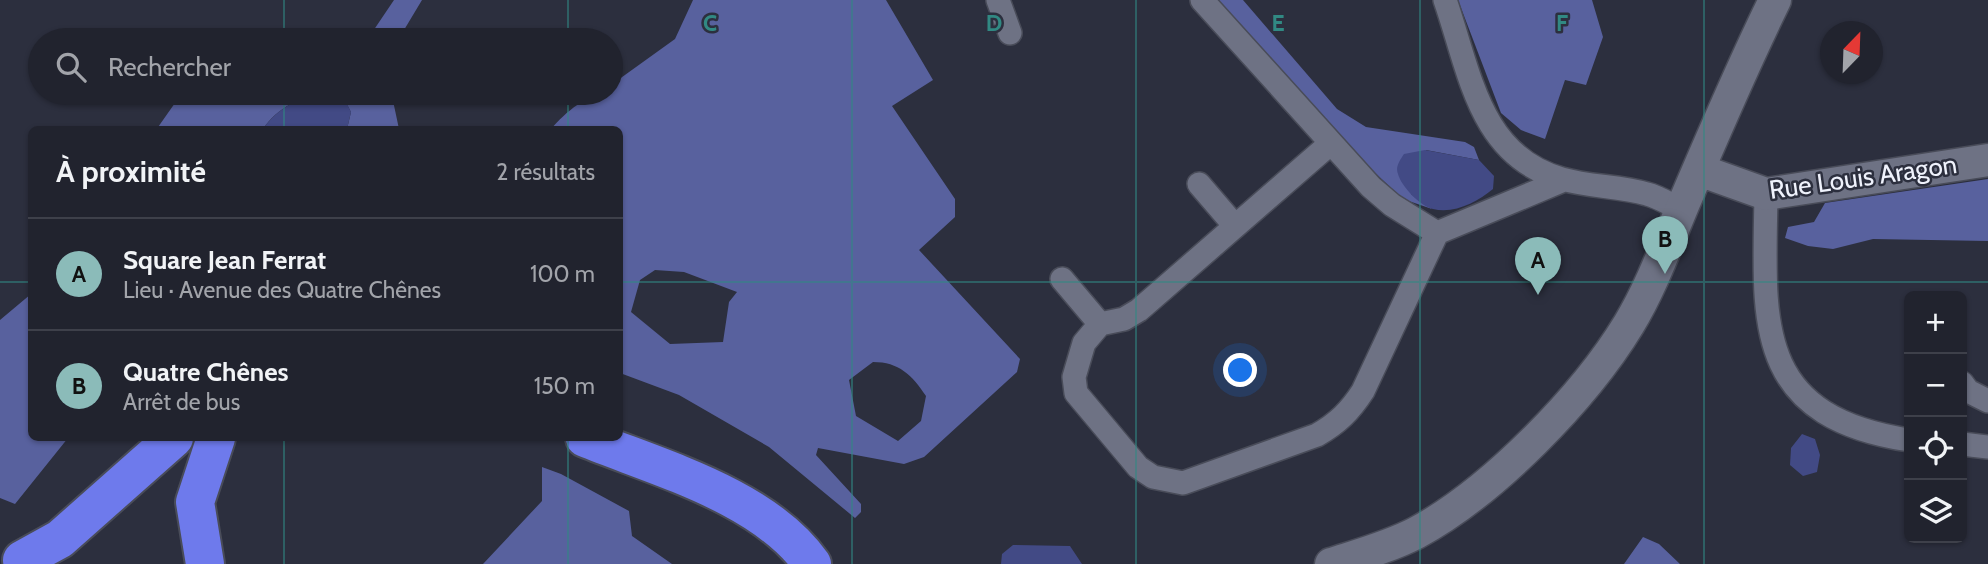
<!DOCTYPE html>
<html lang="fr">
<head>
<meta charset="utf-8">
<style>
	:root { --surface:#21232e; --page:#2d2f3a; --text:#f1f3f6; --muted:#a2a4aa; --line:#3e404a; --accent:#8bbbb9 }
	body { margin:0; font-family:Cabin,sans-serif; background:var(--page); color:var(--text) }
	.controls { position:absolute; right:21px; bottom:21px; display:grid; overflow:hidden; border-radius:10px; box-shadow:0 2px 5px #0004 }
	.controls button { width:63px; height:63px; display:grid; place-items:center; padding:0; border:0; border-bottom:2px solid var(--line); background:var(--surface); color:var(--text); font:35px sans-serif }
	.compass { position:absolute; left:1820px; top:21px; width:63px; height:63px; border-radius:50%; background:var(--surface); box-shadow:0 2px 5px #0004; rotate:23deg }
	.you { position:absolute; left:1241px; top:371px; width:24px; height:24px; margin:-18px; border:5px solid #fff; border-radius:50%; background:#1a73e8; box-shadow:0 0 0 10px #1a73e833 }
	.badge { display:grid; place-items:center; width:46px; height:46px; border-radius:50%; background:var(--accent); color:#111; font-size:23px; font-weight:700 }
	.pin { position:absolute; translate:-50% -58px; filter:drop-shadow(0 2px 4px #0008) }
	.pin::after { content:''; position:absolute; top:37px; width:24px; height:21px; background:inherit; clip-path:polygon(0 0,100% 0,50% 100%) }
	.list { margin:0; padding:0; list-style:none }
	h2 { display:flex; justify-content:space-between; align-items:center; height:91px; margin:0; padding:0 28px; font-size:30px }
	h2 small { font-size:23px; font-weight:400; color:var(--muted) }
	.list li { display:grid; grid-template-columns:46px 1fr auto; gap:21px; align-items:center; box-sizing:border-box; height:112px; padding:0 28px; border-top:2px solid var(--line) }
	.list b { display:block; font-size:26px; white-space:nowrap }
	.list p { margin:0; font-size:23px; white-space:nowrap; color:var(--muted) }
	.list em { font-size:23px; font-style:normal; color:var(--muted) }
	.icon { flex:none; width:38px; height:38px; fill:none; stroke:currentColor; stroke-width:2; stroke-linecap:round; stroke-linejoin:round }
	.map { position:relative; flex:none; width:1988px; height:564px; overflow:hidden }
	.search { position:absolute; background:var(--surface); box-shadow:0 2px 5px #0004; left:28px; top:28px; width:595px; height:77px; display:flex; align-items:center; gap:18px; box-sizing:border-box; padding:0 24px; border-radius:38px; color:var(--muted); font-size:26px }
	.panel { position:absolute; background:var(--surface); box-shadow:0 2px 5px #0004; left:28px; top:126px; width:595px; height:315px; border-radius:10px }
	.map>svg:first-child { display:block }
	.forest { fill:#58619e; fill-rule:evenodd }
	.water { fill:#424a85 }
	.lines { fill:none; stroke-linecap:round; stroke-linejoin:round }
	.street-casing { stroke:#494c59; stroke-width:26 }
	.secondary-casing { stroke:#494c59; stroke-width:35 }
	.highway-casing { stroke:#494c59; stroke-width:42 }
	.street { stroke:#6e7284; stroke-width:23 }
	.secondary { stroke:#6e7284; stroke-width:32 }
	.highway { stroke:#6e7aec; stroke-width:38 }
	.grid { fill:none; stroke:#318983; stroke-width:2; stroke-opacity:0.55 }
	.labels { text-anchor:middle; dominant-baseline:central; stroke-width:5; stroke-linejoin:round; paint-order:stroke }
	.street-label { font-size:26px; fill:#eff2fc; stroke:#2c2f3e }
	.grid-label { font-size:23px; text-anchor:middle; font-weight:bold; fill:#318983; stroke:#2c2f3e; stroke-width:5; stroke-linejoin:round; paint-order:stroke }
</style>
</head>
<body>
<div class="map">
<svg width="1988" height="564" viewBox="0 0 1988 564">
	<rect width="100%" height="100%" fill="#2c2f3e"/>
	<path class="forest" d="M 394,0 L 422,0 L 398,40 L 367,40 Z
		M 693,0 L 886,0 L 933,80 L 892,106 L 955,199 L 955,217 L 919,250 L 1020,359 L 1017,372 L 924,457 L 904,464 L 818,448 L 816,455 L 861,504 L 861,512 L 855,518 L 769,447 L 679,395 L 620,373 L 620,130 L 551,129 C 566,112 587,93 611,93 L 611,85 L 675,39 ZM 655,270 L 684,272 L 737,292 L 729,302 L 723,342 L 670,344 L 631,312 L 640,280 ZM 873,362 C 899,362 912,375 926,396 L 921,421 L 898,441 L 856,416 L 849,380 Z
		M 1214,0 L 1243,0 L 1337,109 L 1366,127 L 1465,142 L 1474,147 L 1479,160 L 1426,150 L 1411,194 L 1432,209 L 1403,199 L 1341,141 Z
		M 1458,0 L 1592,0 L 1603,37 L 1586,85 L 1565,80 L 1545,139 L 1521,130 L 1501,113 Z
		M 182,93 L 328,93 C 302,95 277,108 263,129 L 156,130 Z
		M 331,93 L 387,93 L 392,96 L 399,129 L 347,129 L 351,112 L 344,99 Z
		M 1988,179 L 1988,241 L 1873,239 L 1833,249 L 1808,246 L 1785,238 L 1788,227 L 1814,222 L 1825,203 Z
		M 31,294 L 32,438 L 68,438 L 15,504 L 0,498 L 0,320 Z
		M 542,467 L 561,474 L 629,511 L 632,536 L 672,564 L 483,564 L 542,501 Z
		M 1643,537 L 1659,544 L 1680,564 L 1624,564 Z"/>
	<path class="water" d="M 331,93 L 344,98 L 351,112 L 347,129 L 263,129 C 278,107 304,94 331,93 Z
		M 1425,150 L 1479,160 L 1494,176 L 1493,189 C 1477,202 1455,214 1433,209 C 1420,206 1401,186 1398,174 C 1395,167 1400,160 1404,154 Z
		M 1802,434 L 1815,439 L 1820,455 L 1817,472 L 1803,476 L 1790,465 L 1791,448 Z
		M 1013,545 L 1070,546 L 1082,564 L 1001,564 L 1002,554 Z"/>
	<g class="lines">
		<defs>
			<path id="street" d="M 998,0 L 1010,33
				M 1202,0 L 1371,187 L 1392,205 L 1437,233
				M 1445,0 C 1470,72 1479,156 1562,179 C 1590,187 1620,186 1647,194 C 1659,197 1671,205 1682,210
				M 1331,143 L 1139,310 L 1124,319 L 1100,324 L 1084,343 L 1074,377 L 1076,393 L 1138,467 L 1153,477 L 1183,483 L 1317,435 C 1338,423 1350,411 1363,391 L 1437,233
				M 1199,184 L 1235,226
				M 1766,194 C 1764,322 1752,416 1909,440
				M 1437,233 L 1564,180
				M 1062,279 L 1100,324
				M 1962,383 L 1968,391 L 1988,401
				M 1962,444 L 1988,447"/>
			<path id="secondary" d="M 1699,170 L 1766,194 L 1988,160
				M 1331,564 C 1359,555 1389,547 1416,533 C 1492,492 1584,398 1629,324 C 1652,286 1667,243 1684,203 C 1713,135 1742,67 1775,0"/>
			<path id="highway" d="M 585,438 C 659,468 764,496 812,564
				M 22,560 L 60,539 L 174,438
				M 205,564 L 195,502 L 216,438"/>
		</defs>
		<use href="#street" class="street-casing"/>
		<use href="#secondary" class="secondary-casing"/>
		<use href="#highway" class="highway-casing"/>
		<use href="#street" class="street"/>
		<use href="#secondary" class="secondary"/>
		<use href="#highway" class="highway"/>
	</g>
	<path class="grid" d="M 284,0 L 284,40M 568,0 L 568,40M 852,0 L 852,564M 1136,0 L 1136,564M 1420,0 L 1420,564M 1704,0 L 1704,564M 284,93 L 284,130M 568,93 L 568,130M 0,282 L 32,282M 620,282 L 1988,282M 284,438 L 284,564M 568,438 L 568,564"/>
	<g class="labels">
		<g class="street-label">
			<text transform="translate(1863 177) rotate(-8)">Rue Louis Aragon</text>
		</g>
	</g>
	<g class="grid-label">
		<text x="710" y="31">C</text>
		<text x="994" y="31">D</text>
		<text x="1278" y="31">E</text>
		<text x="1562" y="31">F</text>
	</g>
</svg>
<div class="controls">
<button>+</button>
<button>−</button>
<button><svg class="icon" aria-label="locate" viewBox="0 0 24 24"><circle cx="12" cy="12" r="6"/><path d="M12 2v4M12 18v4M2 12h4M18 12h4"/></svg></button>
<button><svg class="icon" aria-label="layers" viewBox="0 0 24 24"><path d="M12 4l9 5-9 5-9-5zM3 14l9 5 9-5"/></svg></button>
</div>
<svg class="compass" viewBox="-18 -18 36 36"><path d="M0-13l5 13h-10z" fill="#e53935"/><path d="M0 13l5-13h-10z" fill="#a2a4aa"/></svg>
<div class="you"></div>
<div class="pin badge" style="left:1538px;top:295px">A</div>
<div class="pin badge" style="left:1665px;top:274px">B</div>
<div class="search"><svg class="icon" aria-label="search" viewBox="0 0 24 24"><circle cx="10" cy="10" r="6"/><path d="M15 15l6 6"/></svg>Rechercher</div>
<section class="panel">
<h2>À proximité<small>2 résultats</small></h2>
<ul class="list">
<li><span class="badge">A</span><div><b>Square Jean Ferrat</b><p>Lieu · Avenue des Quatre Chênes</p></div><em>100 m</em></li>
<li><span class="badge">B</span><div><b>Quatre Chênes</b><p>Arrêt de bus</p></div><em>150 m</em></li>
</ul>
</section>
</div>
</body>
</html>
